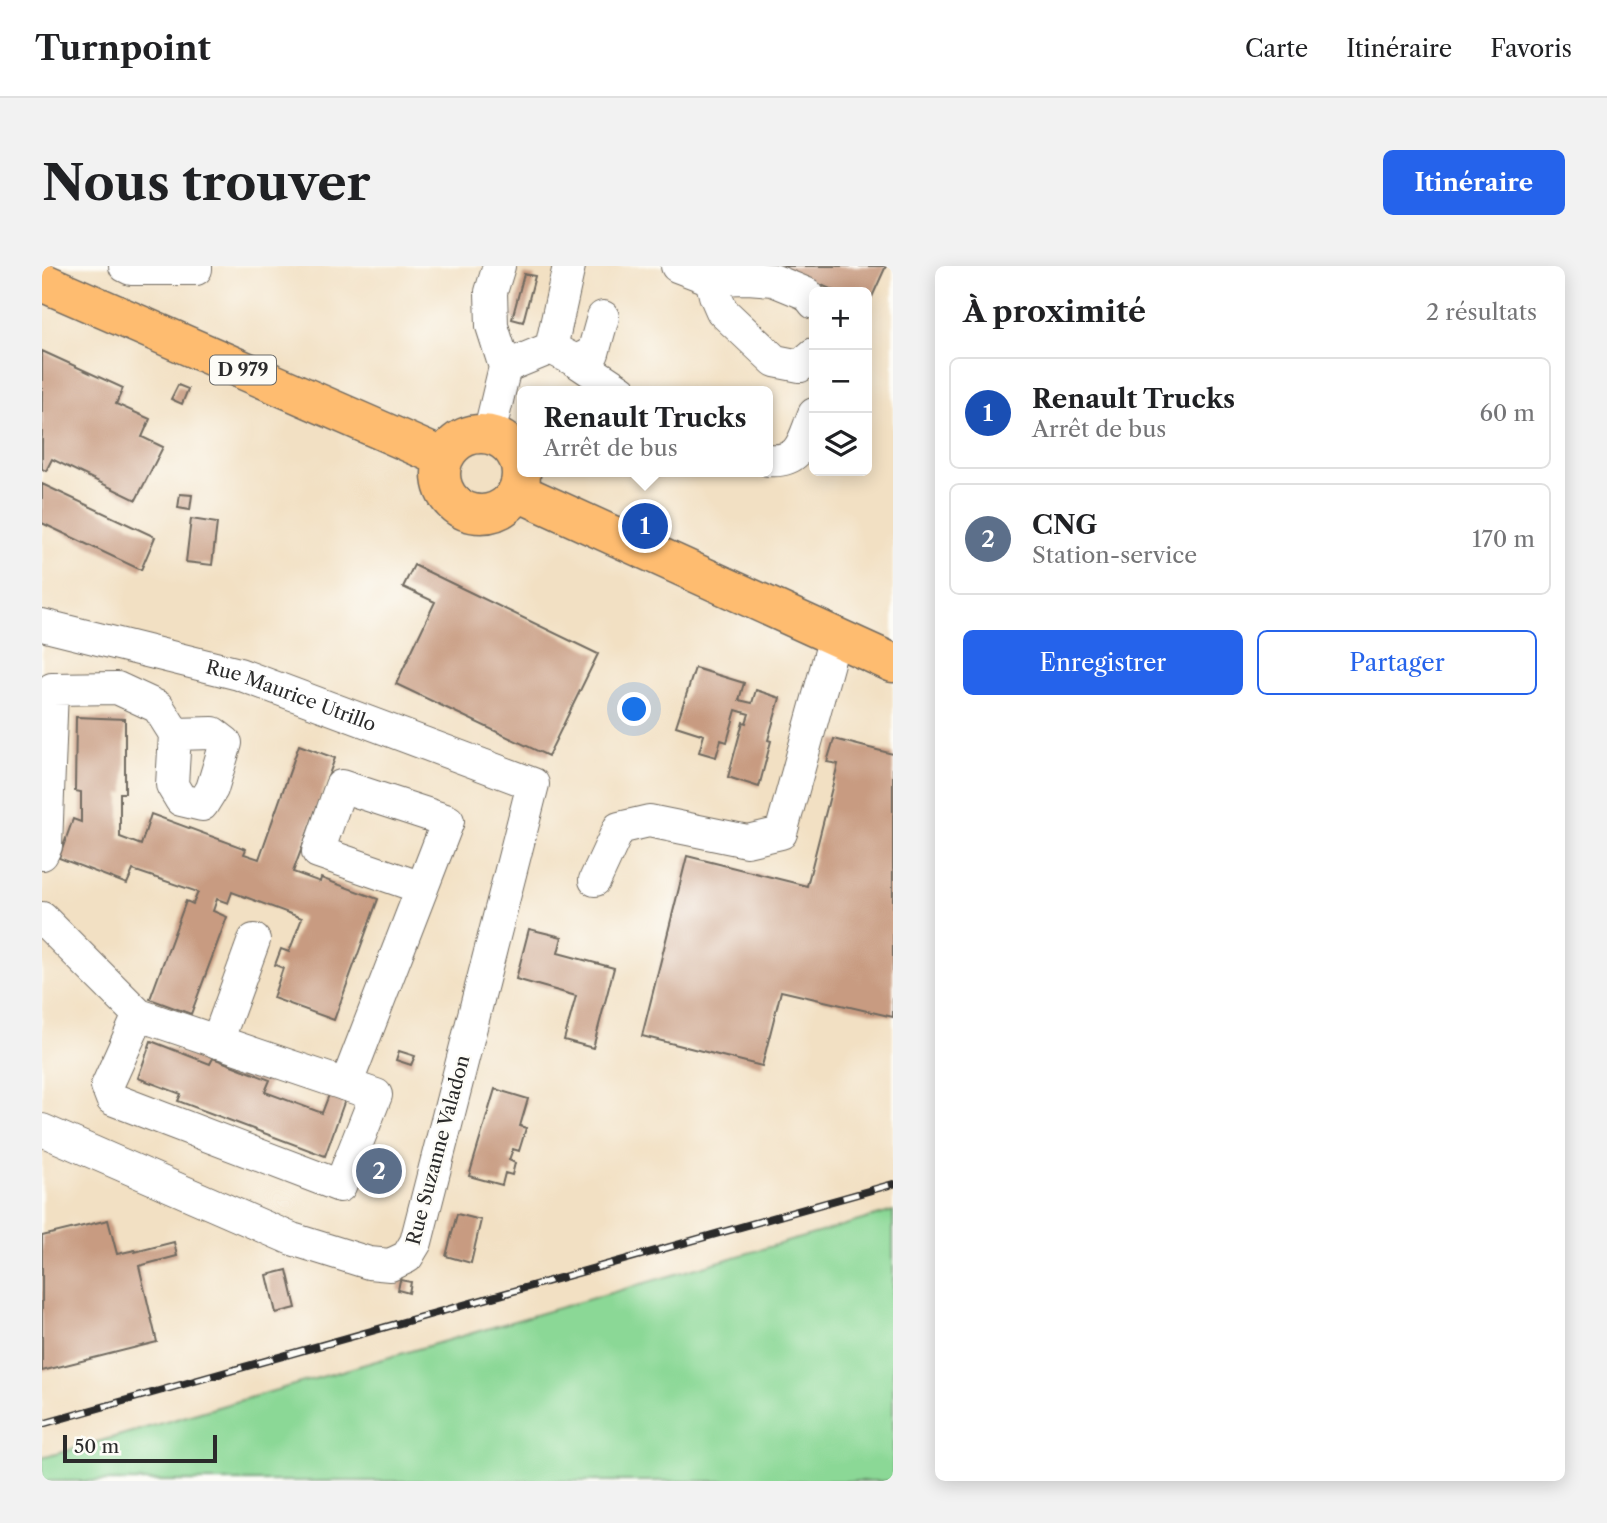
<!DOCTYPE html>
<html lang="fr">
<head>
<meta charset="utf-8">
<style>
	:root { --surface:#fff; --page:#f2f2f2; --text:#202124; --muted:#757577; --line:#e0e0e0; --accent:#2563eb }
	body { margin:0; font-family:"Libre Caslon Text",serif; background:var(--page); color:var(--text) }
	.controls { position:absolute; right:21px; top:21px; display:grid; overflow:hidden; border-radius:10px; box-shadow:0 4px 18px #0003 }
	.controls button { width:63px; height:63px; display:grid; place-items:center; padding:0; border:0; border-bottom:2px solid var(--line); background:var(--surface); color:var(--text); font:35px sans-serif }
	.scale { position:absolute; left:21px; bottom:18px; width:154px; box-sizing:border-box; padding-left:7px; border:4px solid #2b2b2b; border-top:0; font-size:19px; line-height:24px; white-space:nowrap; color:#2b2b2b; -webkit-text-stroke:5px #fdfcf7; paint-order:stroke }
	.you { position:absolute; left:593px; top:444px; width:24px; height:24px; margin:-18px; border:5px solid #fff; border-radius:50%; background:#1a73e8; box-shadow:0 0 0 10px #1a73e833 }
	.badge { display:grid; place-items:center; width:46px; height:46px; border-radius:50%; background:var(--accent); color:#fff; font-size:23px; font-weight:700 }
	.pin { position:absolute; translate:-50% -50%; border:4px solid #fff; box-shadow:0 2px 7px #0006 }
	.popup { position:absolute; left:475px; top:120px; width:256px; height:91px; box-sizing:border-box; display:grid; place-content:center; border-radius:10px; background:var(--surface); filter:drop-shadow(0 2px 5px #0005); font-size:23px; white-space:nowrap; color:var(--muted) }
	.popup b { font-size:26px; color:var(--text) }
	.popup::after { content:''; position:absolute; left:50%; top:100%; margin-left:-14px; border:14px solid transparent; border-top-color:var(--surface) }
	.list { margin:0; padding:0; list-style:none }
	h2 { display:flex; justify-content:space-between; align-items:center; height:91px; margin:0; padding:0 28px; font-size:30px }
	h2 small { font-size:23px; font-weight:400; color:var(--muted) }
	.list li { display:grid; grid-template-columns:46px 1fr auto; gap:21px; align-items:center; box-sizing:border-box; height:112px; margin:0 14px 14px; padding:0 14px; border:2px solid var(--line); border-radius:10px }
	.list b { display:block; font-size:26px; white-space:nowrap }
	.list p { margin:0; font-size:23px; white-space:nowrap; color:var(--muted) }
	.list em { font-size:23px; font-style:normal; color:var(--muted) }
	.actions { display:flex; gap:14px; padding:21px 28px }
	.actions a { flex:1; padding:16px 0; border:2px solid var(--accent); border-radius:10px; text-align:center; font-size:24px; color:var(--accent) }
	.actions .main { background:var(--accent); color:#fff }
	.icon { flex:none; width:38px; height:38px; fill:none; stroke:currentColor; stroke-width:2; stroke-linecap:round; stroke-linejoin:round }
	.map { position:relative; flex:none; width:851px; height:1215px; overflow:hidden; border-radius:10px }
	header { display:flex; align-items:center; gap:42px; box-sizing:border-box; height:98px; padding:0 35px; background:var(--surface); border-bottom:2px solid var(--line) }
	header strong { font-size:33px }
	nav { display:flex; gap:38px; margin-inline-start:auto; font-size:24px }
	.intro { display:flex; align-items:center; justify-content:space-between; box-sizing:border-box; height:168px; padding:0 42px }
	h1 { margin:0; font-size:49px }
	.button { padding:18px 32px; border-radius:10px; background:var(--accent); color:#fff; font-size:24px; font-weight:700 }
	main { display:flex; gap:42px; padding:0 42px }
	aside { flex:1; background:var(--surface); border-radius:10px; box-shadow:0 4px 18px #0003 }
	.map>svg:first-child { display:block }
	.green { fill:#8bd896; stroke:#5b8260; stroke-width:2 }
	.building { fill:#c89b81 }
	.lines { fill:none; stroke-linecap:round; stroke-linejoin:round }
	.minor-casing { stroke:#716a60; stroke-width:34 }
	.major-casing { stroke:#716a60; stroke-width:41 }
	.minor { stroke:#fff; stroke-width:32 }
	.major { stroke:#febc70; stroke-width:38 }
	.rail-casing { stroke:#2b2b2b; stroke-width:8 }
	.rail { stroke:#fdfcf7; stroke-width:5; stroke-dasharray:16; stroke-linecap:butt }
	.labels { text-anchor:middle; dominant-baseline:central; stroke-width:5; stroke-linejoin:round; paint-order:stroke }
	.shield { fill:#fdfcf7; stroke:#6a6a68; stroke-width:2 }
	.shield-label { font-size:18px; font-weight:bold; fill:#2b2b2b }
	.street-label { font-size:19px; fill:#2b2b2b; stroke:#fdfcf7 }
</style>
</head>
<body>
<header>
<strong>Turnpoint</strong>
<nav><a>Carte</a><a>Itinéraire</a><a>Favoris</a></nav>
</header>
<div class="intro"><h1>Nous trouver</h1><a class="button">Itinéraire</a></div>
<main>
<div class="map">
<svg width="851" height="1215" viewBox="0 0 851 1215">
	<rect width="100%" height="100%" fill="#fdfcf7"/>
	<filter id="ink" filterUnits="userSpaceOnUse"><feTurbulence type="fractalNoise" baseFrequency=".0143" numOctaves="2"/><feDisplacementMap in="SourceGraphic" scale="14" xChannelSelector="R" yChannelSelector="G"/><feConvolveMatrix kernelMatrix="1 2 1 2 8 2 1 2 1" color-interpolation-filters="sRGB"/></filter>
	<filter id="wash" filterUnits="userSpaceOnUse"><feTurbulence type="fractalNoise" baseFrequency=".00686" numOctaves="4" result="noise"/><feDisplacementMap in="SourceGraphic" scale="28" xChannelSelector="R" yChannelSelector="G"/><feGaussianBlur stdDeviation="1.57" result="paint"/><feColorMatrix in="noise" values="0 0 0 0 0 0 0 0 0 0 0 0 0 0 0 0 0 1.4 0 .05"/><feComposite in="paint" operator="in"/></filter>
	<g filter="url(#wash)">
		<rect width="100%" height="100%" fill="#f2e0c3"/>
		<path class="green" d="M 851,945 L 851,1215 L 0,1215 L 0,1192 Z"/>
		<g id="blocks">
			<path class="building" d="M 737,0 L 844,0 L 825,42 L 825,26 L 795,26 Z
				M 482,8 L 493,10 L 481,56 L 470,53 Z
				M 0,85 L 81,122 L 74,138 L 108,153 L 100,171 L 121,181 L 94,234 L 10,193 L 4,205 L 0,203 Z
				M 136,119 L 146,123 L 140,138 L 129,133 Z
				M 0,218 L 113,271 L 99,304 L 0,257 Z
				M 138,228 L 150,229 L 148,244 L 136,242 Z
				M 149,253 L 175,257 L 170,299 L 144,296 Z
				M 372,299 L 556,388 L 506,490 L 354,418 L 393,336 L 361,321 Z
				M 653,402 L 702,417 L 697,434 L 710,437 L 714,424 L 738,432 L 726,474 L 729,475 L 717,521 L 686,511 L 701,456 L 704,457 L 707,448 L 694,444 L 685,476 L 679,474 L 674,491 L 657,486 L 662,469 L 634,460 Z
				M 34,451 L 83,453 L 83,527 L 78,527 L 78,571 L 99,579 L 109,548 L 204,583 L 202,588 L 217,593 L 257,479 L 293,492 L 251,606 L 278,616 L 279,612 L 336,633 L 292,754 L 231,732 L 241,702 L 233,699 L 239,683 L 247,686 L 260,652 L 190,626 L 186,637 L 175,633 L 171,645 L 185,651 L 149,748 L 108,733 L 144,635 L 151,638 L 156,626 L 91,604 L 85,618 L 17,592 L 31,553 L 39,556 L 39,526 L 33,525 Z
				M 792,473 L 851,488 L 851,751 L 739,725 L 720,800 L 600,770 L 645,590 L 765,620 L 796,498 L 785,496 Z
				M 487,663 L 520,671 L 516,687 L 572,702 L 551,782 L 522,774 L 534,730 L 474,713 Z
				M 109,775 L 168,798 L 171,792 L 228,814 L 223,826 L 280,847 L 288,826 L 304,831 L 283,890 L 136,835 L 139,828 L 96,812 Z
				M 357,785 L 373,790 L 369,799 L 354,794 Z
				M 453,823 L 486,833 L 478,860 L 484,862 L 477,885 L 471,883 L 467,894 L 473,897 L 470,909 L 463,907 L 460,919 L 427,910 Z
				M 415,948 L 439,954 L 429,997 L 404,990 Z
				M 66,954 L 75,988 L 93,984 L 93,986 L 132,976 L 135,990 L 97,1000 L 115,1076 L 0,1105 L 0,970 Z
				M 245,1004 L 254,1042 L 234,1047 L 225,1009 Z
				M 358,1014 L 369,1016 L 367,1027 L 356,1024 Z"/>
		</g>
	</g>
	<g filter="url(#ink)">
		<use href="#blocks" fill-opacity="0" stroke="#716a60" stroke-width="2"/>
		<g class="lines">
			<defs>
				<g id="minor">
					<path d="M 83,0 L 89,3 L 154,3 L 154,0"/>
					<path d="M 635,0 L 669,13 L 706,12 L 731,14 L 765,28 L 772,37"/>
					<path d="M 669,13 L 673,29 L 680,45 L 733,95 L 758,100 L 772,88"/>
					<path d="M 509,82 L 534,95 L 551,87 L 561,51"/>
					<path d="M 534,95 L 579,125"/>
					<path d="M 463,101 L 509,82 L 527,0"/>
					<path d="M 447,168 L 463,101 L 450,60 L 449,26 L 457,0"/>
					<path d="M 726,194 C 760,197 761,174 772,148"/>
					<path id="s1" d="M 0,359 L 197,408 L 491,518 L 374,976 L 365,991 L 348,999 L 327,997 L 250,973 L 0,864"/>
					<path d="M 0,588 L 4,580 L 10,423 L 75,422 L 116,441 L 133,468 L 130,519 L 139,534 L 160,539 L 170,523 L 184,477 L 171,467 L 133,468"/>
					<path d="M 553,614 L 577,562 L 607,555 L 705,575 L 739,567 L 793,371"/>
					<path d="M 0,652 L 97,749 L 334,829 L 298,920 L 70,833 L 65,820 L 97,749"/>
					<path d="M 175,776 L 212,674"/>
					<path d="M 304,819 L 406,555 L 299,520 L 276,586 L 380,622"/>
				</g>
				<path id="major" d="M 0,16 L 402,192
					M399 208a40 40 0 1 1 80 0a40 40 0 1 1-80 0Z
					M 476,226 L 851,397"/>
			</defs>
			<use href="#minor" class="minor-casing"/>
			<use href="#major" class="major-casing"/>
			<use href="#minor" class="minor"/>
			<use href="#major" class="major"/>
			<defs>
				<path id="rail" d="M 0,1158 L 851,918"/>
			</defs>
			<use href="#rail" class="rail-casing"/>
			<use href="#rail" class="rail"/>
		</g>
	</g>
	<g class="labels">
		<rect class="shield" x="168" y="89.5" width="66" height="29" rx="5"/>
		<g class="shield-label">
			<text x="201" y="104">D 979</text>
		</g>
		<g class="street-label">
			<text stroke="none"><textPath href="#s1" startOffset="259">Rue Maurice Utrillo</textPath></text>
			<text transform="translate(396 884) rotate(-75)">Rue Suzanne Valadon</text>
		</g>
	</g>
</svg>
<div class="controls">
<button>+</button>
<button>−</button>
<button><svg class="icon" aria-label="layers" viewBox="0 0 24 24"><path d="M12 4l9 5-9 5-9-5zM3 14l9 5 9-5"/></svg></button>
</div>
<div class="scale">50 m</div>
<div class="you"></div>
<div class="pin badge" style="left:603px;top:260px;background:#1a4fb4">1</div>
<div class="popup"><b>Renault Trucks</b>Arrêt de bus</div>
<div class="pin badge" style="left:337px;top:905px;background:#5c6f8a">2</div>
</div>
<aside>
<h2>À proximité<small>2 résultats</small></h2>
<ul class="list">
<li><span class="badge" style="background:#1a4fb4">1</span><div><b>Renault Trucks</b><p>Arrêt de bus</p></div><em>60 m</em></li>
<li><span class="badge" style="background:#5c6f8a">2</span><div><b>CNG</b><p>Station-service</p></div><em>170 m</em></li>
</ul>
<div class="actions"><a class="main">Enregistrer</a><a>Partager</a></div>
</aside>
</main>
</body>
</html>
